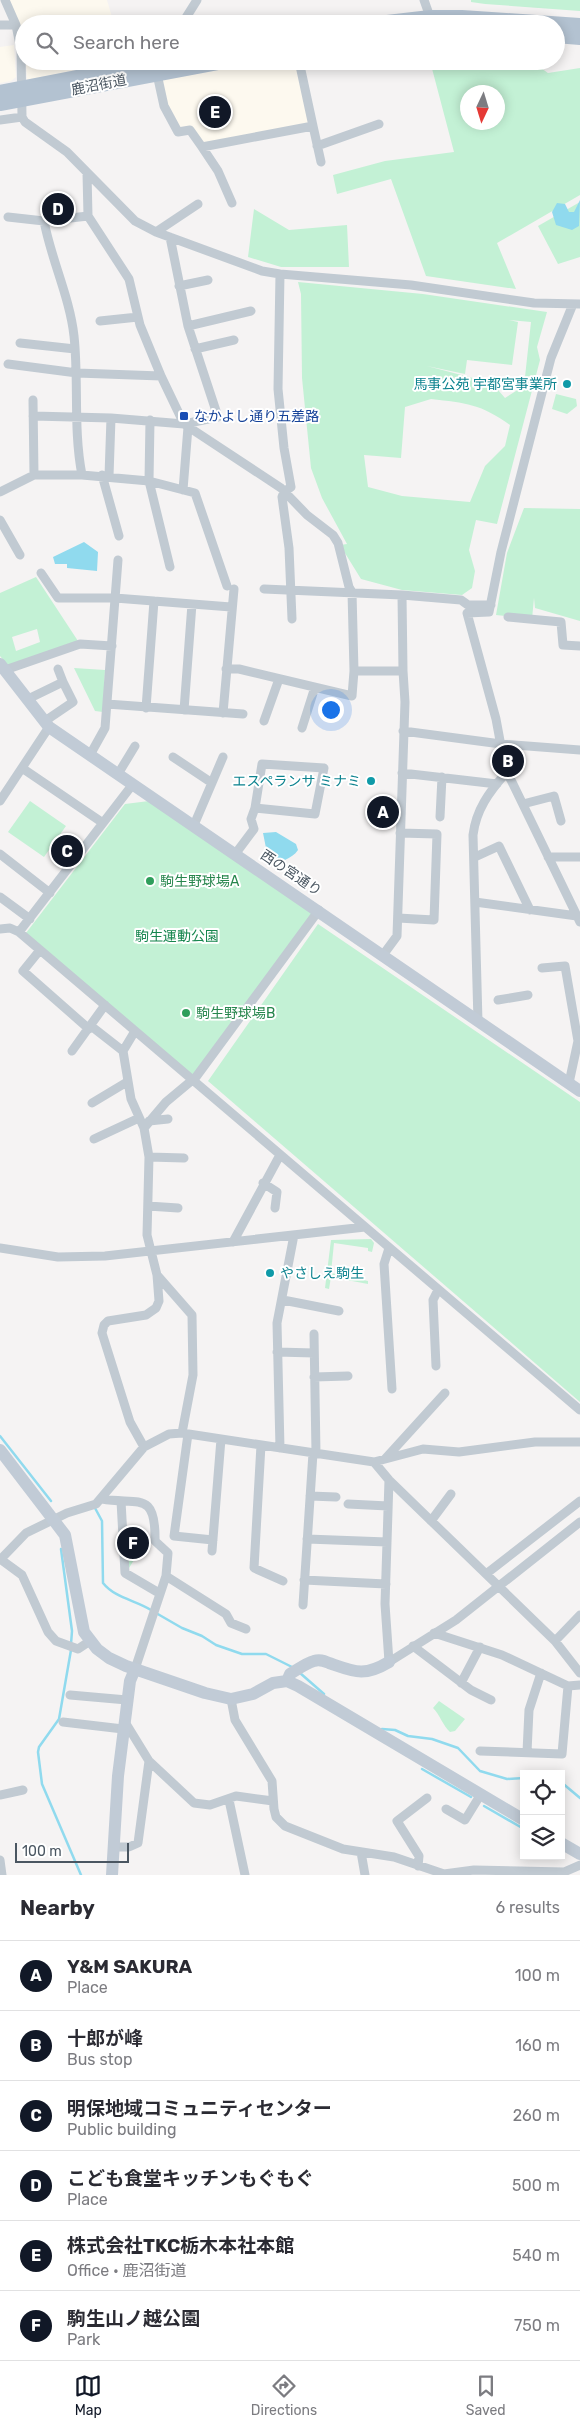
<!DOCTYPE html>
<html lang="en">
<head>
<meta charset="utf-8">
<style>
	:root { --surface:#fff; --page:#f7f7f7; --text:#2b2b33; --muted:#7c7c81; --line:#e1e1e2; --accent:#111827 }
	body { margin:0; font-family:Rubik,"Noto Sans JP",sans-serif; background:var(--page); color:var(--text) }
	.controls { position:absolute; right:15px; bottom:15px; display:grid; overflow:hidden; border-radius:0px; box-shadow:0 2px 12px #0003 }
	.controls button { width:45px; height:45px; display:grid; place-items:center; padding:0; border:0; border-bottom:1px solid var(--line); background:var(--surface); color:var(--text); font:25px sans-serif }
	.compass { position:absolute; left:460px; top:85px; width:45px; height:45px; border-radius:50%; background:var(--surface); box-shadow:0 2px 12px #0003; rotate:184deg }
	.scale { position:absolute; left:15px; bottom:12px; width:114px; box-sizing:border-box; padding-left:5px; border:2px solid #4a5661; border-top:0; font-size:14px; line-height:18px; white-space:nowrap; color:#4a5661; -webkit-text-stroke:4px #fff; paint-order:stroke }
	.you { position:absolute; left:330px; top:709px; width:18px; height:18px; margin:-12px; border:4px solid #fff; border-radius:50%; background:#1a73e8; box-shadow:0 0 0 8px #1a73e833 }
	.badge { display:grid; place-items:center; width:32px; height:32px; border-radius:50%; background:var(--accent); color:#fff; font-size:16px; font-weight:700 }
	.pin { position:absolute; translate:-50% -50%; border:2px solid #fff; box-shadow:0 1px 5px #0006 }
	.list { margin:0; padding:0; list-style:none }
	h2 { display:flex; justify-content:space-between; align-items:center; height:65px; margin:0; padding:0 20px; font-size:21px }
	h2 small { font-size:16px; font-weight:400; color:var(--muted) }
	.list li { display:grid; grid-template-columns:32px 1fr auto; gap:15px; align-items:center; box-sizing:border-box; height:70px; padding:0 20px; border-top:1px solid var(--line) }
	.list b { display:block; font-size:19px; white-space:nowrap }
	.list p { margin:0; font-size:16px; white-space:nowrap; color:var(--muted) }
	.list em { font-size:16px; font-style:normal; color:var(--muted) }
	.icon { flex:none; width:28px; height:28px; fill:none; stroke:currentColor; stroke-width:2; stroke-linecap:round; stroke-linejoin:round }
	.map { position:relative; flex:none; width:580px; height:1875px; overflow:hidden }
	.search { position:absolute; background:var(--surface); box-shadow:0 2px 12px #0003; left:15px; right:15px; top:15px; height:55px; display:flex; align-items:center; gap:12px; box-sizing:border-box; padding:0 18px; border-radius:28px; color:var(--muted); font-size:19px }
	.sheet { height:485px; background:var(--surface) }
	nav { display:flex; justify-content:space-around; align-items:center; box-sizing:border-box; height:70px; border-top:1px solid var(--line); background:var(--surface); font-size:14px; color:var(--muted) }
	nav a { display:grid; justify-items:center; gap:2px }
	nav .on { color:var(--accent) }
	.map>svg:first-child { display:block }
	.commercial { fill:#fdf9ef }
	.green { fill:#c3f1d5; fill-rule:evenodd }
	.water { fill:#90daee }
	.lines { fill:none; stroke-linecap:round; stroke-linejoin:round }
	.stream { stroke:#90daee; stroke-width:2.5 }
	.street { stroke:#c1cad2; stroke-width:9 }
	.secondary { stroke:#c1cbd6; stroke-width:12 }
	.primary { stroke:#b3c2d1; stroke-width:14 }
	.culture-dot { fill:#0f9aa8; stroke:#fff; stroke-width:2 }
	.transit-dot { fill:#1a4fb4; stroke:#fff; stroke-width:2 }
	.leisure-dot { fill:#2e9e5b; stroke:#fff; stroke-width:2 }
	.labels { text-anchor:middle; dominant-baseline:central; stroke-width:4; stroke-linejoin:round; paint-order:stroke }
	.street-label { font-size:14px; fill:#4a5661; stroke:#fff }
	.culture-label { font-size:14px; fill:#0d838f; stroke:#fff; text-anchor:end }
	.transit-label { font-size:14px; fill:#164399; stroke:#fff; text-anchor:start }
	.leisure-label { font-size:14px; fill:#27864d; stroke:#fff; text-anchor:start }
	.park-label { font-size:14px; fill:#17864f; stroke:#fff }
</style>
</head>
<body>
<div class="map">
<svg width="580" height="1875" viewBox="0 0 580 1875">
	<rect width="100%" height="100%" fill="#f5f3f3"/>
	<path class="commercial" d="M 9,0 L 107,0 L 114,24 L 24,24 L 24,41 L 23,32 Z
		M 14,45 L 16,77 L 11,81 L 0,83 L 0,47 Z
		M 26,61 L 89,61 L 90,67 L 27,80 Z
		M 269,61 L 299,61 L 313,126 L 202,147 L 190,130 L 178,132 L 158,81 Z"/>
	<path class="green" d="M 471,0 L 580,0 L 580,11 L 485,4 L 471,2 Z
		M 430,61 L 531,61 L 548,73 L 580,68 L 580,195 L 497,243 L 516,289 L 426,276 L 391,179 L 337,194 L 333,175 L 385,161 L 454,152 ZM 468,92 L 498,92 L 498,122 L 468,122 Z
		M 580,202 L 580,257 L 558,264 L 538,226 Z
		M 254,209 L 289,230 L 347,225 L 349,267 L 281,267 L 248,257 Z
		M 298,282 L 423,294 L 547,312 L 537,347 L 540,360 L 497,524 L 476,520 L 469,550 L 475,571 L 472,588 L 462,595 L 402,590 L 361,579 L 340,545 L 347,544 L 322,498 L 311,468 L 302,378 L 301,294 ZM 509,320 L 531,322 L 524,386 L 505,398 L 492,383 L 427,366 L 465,374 L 467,360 L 512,365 L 518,322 ZM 431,399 C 466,403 481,404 510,425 L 505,446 L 485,466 L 470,502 L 402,496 L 368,487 L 364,455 L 401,458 L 405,407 Z
		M 556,394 L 576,399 L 577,406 L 567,414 L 552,409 Z
		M 524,508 L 580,509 L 580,621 L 535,608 L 534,598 L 532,619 L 496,615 L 507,553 Z
		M 36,577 L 78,641 L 8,666 L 0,656 L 0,593 ZM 37,629 L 40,642 L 16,651 L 12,637 Z
		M 74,668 L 105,670 L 103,712 L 95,711 Z
		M 30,801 L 66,826 L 44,857 L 8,832 Z
		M 149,801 L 313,912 L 193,1077 L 26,933 L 125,804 Z
		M 318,924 L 580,1102 L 580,1402 L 208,1081 Z
		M 371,1239 L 374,1243 L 372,1252 L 368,1251 L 368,1248 L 334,1243 L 331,1273 L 368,1281 L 368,1284 L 331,1277 L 329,1289 L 325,1288 L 331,1240 Z
		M 138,1534 L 139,1552 L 129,1568 L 127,1535 Z
		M 439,1701 L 465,1719 L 455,1731 L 450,1732 C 443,1726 440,1715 433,1708 Z"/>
	<path class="water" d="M 580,200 L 579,226 L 572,230 L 556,225 L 552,212 L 557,203 L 565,204 L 569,212 L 574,212 Z
		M 84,542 L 98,552 L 97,571 L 67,568 L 67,564 L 55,564 L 53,557 Z
		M 276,832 L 296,844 L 298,850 C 292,859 279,863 269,863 L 263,833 Z"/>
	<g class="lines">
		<path class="stream" d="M 0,1436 L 51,1501
			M 95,1508 L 102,1521 L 103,1583 C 115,1598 135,1600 151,1610
			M 61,1549 L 72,1631 L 71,1644
			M 156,1613 L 182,1628 L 202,1636 L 216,1645 L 242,1654 L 266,1654 L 294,1668
			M 71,1650 L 59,1719 L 39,1747 L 38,1752 L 42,1784 L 81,1875
			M 300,1673 L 324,1694
			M 382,1729 L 395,1730 L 408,1736 L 432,1739 L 458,1748 L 480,1771 L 507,1779 L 524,1778
			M 422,1769 L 471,1797
			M 561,1782 L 580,1798
			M 484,1806 L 524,1829"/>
		<path class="street" d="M 5,0 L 16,25 L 21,50 L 22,117 L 25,122 L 67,152 L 135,221 L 156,232 L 262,271 L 280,274 L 411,285 L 534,303 L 580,304
			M 424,0 L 430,17
			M 182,24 L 197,0
			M 0,25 L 16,25
			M 166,61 L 168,72
			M 157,74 L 164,106 L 178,132 L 190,130 L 202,147 L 313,126 L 299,61
			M 0,120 L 22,117
			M 313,126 L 321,162
			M 317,146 L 379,124
			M 202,147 L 218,171 L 232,203
			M 87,173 L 88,216 L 129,279 L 140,325 L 161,376 L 184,424 L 281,488 L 307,515 L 333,535 L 338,543 L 349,587 L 352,592 L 354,671 L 403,671 L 405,702 L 397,936 L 383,955
			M 8,217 L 44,221 L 88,216
			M 44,221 C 51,259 70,298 74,336 C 79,382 73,429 82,475
			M 156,232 L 198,204
			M 280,274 L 278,389 L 284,448 L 291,487 L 284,492 L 282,497 L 289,548 L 292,619
			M 179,286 L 208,280
			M 573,304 L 551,358 L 501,552 L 489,612 L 467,613 L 496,719 L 506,773 L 511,780 L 580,922
			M 100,321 L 138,317
			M 188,326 L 251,311
			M 20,343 L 75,349
			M 195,349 L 234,340
			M 8,364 L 77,373 L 161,376
			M 33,400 L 34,475
			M 33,416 L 111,418 L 184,424 L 218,417 L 188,326 L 170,237
			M 150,420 L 149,481 L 170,567
			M 102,475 L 119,536
			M 109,476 L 111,418
			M 183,490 L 188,427
			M 0,492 L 34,475 L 82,475 L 149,481 L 195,493 L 227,586
			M 0,520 L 20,555
			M 41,573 L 58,598 L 115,598 L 231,607
			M 264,589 L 402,595 L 461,600 L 468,605 L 491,605
			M 402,595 L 403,671
			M 508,617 L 561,622 L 563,645 L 580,646
			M 58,669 L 63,682
			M 226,669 L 239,669 L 352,696 L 354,671
			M 5,670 L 80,644 L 112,646
			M 28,699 L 63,682 L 73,702 L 45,721
			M 107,704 L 243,714
			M 146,708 L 154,601
			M 184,710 L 192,604
			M 223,713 L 234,589
			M 264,721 L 279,679
			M 302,728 L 315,687
			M 403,731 L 501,744 L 580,750
			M 90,755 L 105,728 L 118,560
			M 173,757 L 212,783
			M 22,768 L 103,823
			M 402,773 L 497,784
			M 118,774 L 135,746
			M 0,801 L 49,727
			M 523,804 L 554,796 L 561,821
			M 440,817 L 442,777
			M 194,825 L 223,757
			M 236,853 L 254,829 L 251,819 L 255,808 L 315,814 L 324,768 L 262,764 L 255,808
			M 0,854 L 50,893
			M 475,857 L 499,846 L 530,910
			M 548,857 L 580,857
			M 0,897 L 30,919
			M 475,902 L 577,916
			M 398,918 L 434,920 L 437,834 L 400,833
			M 0,929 L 10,928 L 19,932 L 580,1410
			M 19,932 L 133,784
			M 40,950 L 23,971 L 89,1029
			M 542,968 L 565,966 L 578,1041 L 569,1083
			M 498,1000 L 528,995
			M 478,1022 L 473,835 C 476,810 489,792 506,773
			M 91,1026 L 123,1051
			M 135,1031 L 123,1051 L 131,1099 L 144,1128
			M 72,1051 L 105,1005
			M 92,1103 L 127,1082
			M 149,1121 L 168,1119
			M 94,1139 L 139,1118
			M 149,1157 L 184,1158
			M 263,1183 L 277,1192 L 275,1208
			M 148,1206 L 178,1208
			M 233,1242 L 280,1155
			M 0,1248 L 58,1257 L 105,1256 L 365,1227
			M 389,1248 L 384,1264 L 392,1389
			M 157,1275 L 192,1315 L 193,1375 L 182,1433
			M 283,1300 L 339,1311
			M 314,1334 L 316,1453
			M 277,1352 L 314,1353
			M 436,1366 L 433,1300 L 438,1290
			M 314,1377 L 348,1376
			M 188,1434 L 174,1536 L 213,1540
			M 261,1445 L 254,1568 L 283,1581
			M 144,1447 L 130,1422 L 102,1333 L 104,1325 L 108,1321 L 146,1315 L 156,1308 L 159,1301 L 157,1275 L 147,1235 L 149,1157 L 144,1128 L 166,1102 L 196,1077 L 319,910
			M 280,1448 L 277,1323 L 294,1235
			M 385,1459 L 445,1393
			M 374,1462 L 389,1480 L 555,1641 L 580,1673
			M 389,1480 L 385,1604 L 389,1662 L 456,1620 L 580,1522
			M 310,1496 L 336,1497
			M 102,1499 C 138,1505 156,1490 155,1541 L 168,1553 L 166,1576 L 135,1669
			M 121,1501 L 125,1573 L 159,1593
			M 348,1504 L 388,1506
			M 431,1521 L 451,1494
			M 307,1539 L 387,1542
			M 212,1551 L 221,1439
			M 0,1559 L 22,1575 L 48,1632 L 56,1641 L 78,1649 L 90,1641
			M 0,1560 L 26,1533 L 67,1513 L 96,1504 L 144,1447 L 169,1434 L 182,1433 L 374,1462 L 423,1449 L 459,1452 L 535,1442 L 580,1442
			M 486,1574 L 580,1501
			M 166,1576 L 226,1614 L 231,1623 L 246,1629
			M 304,1580 L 386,1584
			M 303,1605 L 313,1453
			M 434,1633 L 502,1655 L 568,1686 L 580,1685
			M 555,1641 L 580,1615
			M 413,1646 L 471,1690 L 491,1700
			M 461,1683 L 480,1647
			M 70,1695 L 127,1700
			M 231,1699 L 235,1720 L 272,1781 L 274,1809 L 276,1817 L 285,1826 L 343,1849 L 394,1857 L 444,1874 L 474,1870 L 564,1872 L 580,1865
			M 63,1722 L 123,1729
			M 125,1722 L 149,1761 L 194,1803 L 210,1805 L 236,1796 L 273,1801
			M 480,1751 L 562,1754 L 568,1686
			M 527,1752 L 529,1710 L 541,1673
			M 0,1795 L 23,1790
			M 229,1800 L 245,1875
			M 446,1809 L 465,1820 L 481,1794
			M 114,1847 L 129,1847 L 138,1843 L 149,1761
			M 361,1852 L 365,1875
			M 0,1860 L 2,1875
			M 418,1866 L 419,1856 L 397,1821 L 427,1798"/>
		<path class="secondary" d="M 0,664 L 49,727 L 580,1091
			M 0,1450 L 65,1535 L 84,1632 L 97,1649 L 109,1658 L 126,1666 L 205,1693 L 231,1699 L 253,1694 L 273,1683 L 287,1681 L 298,1686 L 524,1820
			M 287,1681 L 290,1674 C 297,1670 306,1663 314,1661 C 320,1659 324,1661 329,1663 C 355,1672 364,1677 389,1662
			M 561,1843 L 580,1854
			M 112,1875 L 118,1776 L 130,1681 L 135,1669"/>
		<path class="primary" d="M 370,24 L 430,17 L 462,17 L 580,25
			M 556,36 L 580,38
			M 0,92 L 159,61
			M 0,104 L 228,61"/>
	</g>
	<g class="culture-dot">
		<circle cx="567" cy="384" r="5"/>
		<circle cx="371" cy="781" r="5"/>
		<circle cx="270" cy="1273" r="5"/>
	</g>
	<rect class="transit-dot" x="179" y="411" width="10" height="10" rx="2.5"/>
	<g class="leisure-dot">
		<circle cx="150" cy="881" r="5"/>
		<circle cx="186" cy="1013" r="5"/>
	</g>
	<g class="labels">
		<g class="street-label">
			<text transform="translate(99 85) rotate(-11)">鹿沼街道</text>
			<text transform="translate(291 873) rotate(34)">西の宮通り</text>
		</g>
		<g class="culture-label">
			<text x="557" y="384">馬事公苑 宇都宮事業所</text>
			<text x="361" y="781">エスペランサ ミナミ</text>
			<text x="280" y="1273" text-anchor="start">やさしえ駒生</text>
		</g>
		<g class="transit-label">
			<text x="194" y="416">なかよし通り五差路</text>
		</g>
		<g class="leisure-label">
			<text x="160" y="881">駒生野球場A</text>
			<text x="196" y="1013">駒生野球場B</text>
		</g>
		<g class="park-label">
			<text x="177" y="936">駒生運動公園</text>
		</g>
	</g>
</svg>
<div class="controls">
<button><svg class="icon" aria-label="locate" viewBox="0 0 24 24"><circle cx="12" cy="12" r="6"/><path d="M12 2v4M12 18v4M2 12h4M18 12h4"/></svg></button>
<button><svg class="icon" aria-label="layers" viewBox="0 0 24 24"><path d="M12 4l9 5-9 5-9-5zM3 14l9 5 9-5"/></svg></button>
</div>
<svg class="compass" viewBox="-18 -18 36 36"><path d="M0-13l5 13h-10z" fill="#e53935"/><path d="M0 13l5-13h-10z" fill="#7c7c81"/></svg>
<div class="scale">100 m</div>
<div class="you"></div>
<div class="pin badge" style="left:383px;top:812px">A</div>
<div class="pin badge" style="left:508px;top:761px">B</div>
<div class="pin badge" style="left:67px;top:851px">C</div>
<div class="pin badge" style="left:58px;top:209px">D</div>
<div class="pin badge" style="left:215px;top:112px">E</div>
<div class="pin badge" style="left:133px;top:1543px">F</div>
<div class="search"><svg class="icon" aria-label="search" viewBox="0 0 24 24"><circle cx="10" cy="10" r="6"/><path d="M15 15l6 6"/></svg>Search here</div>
</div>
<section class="sheet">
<h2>Nearby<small>6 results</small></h2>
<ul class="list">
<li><span class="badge">A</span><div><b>Y&amp;M SAKURA</b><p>Place</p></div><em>100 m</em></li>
<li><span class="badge">B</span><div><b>十郎が峰</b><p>Bus stop</p></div><em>160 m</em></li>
<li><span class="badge">C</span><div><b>明保地域コミュニティセンター</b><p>Public building</p></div><em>260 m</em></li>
<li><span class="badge">D</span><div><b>こども食堂キッチンもぐもぐ</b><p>Place</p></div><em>500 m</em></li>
<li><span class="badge">E</span><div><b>株式会社TKC栃木本社本館</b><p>Office · 鹿沼街道</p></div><em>540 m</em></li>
<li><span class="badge">F</span><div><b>駒生山ノ越公園</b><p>Park</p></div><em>750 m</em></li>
</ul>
</section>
<nav>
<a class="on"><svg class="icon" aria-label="map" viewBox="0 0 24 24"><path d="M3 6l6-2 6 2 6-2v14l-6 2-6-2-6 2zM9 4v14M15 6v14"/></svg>Map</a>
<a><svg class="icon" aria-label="directions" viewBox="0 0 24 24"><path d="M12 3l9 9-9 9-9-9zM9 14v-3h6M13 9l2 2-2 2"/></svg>Directions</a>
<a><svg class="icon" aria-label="saved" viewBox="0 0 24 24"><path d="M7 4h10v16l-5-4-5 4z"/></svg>Saved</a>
</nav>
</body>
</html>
